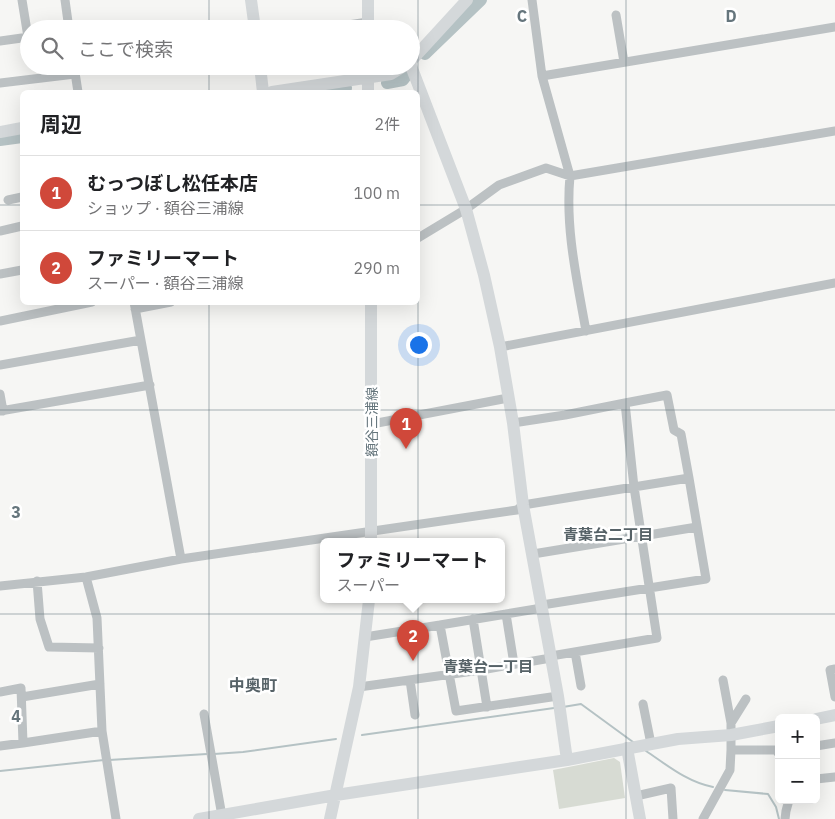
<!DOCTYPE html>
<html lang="ja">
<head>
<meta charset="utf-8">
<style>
	:root { --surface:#fff; --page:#f2f2f2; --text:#202124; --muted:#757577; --line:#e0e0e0; --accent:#d0483a }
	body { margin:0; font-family:"IBM Plex Sans","Noto Sans JP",sans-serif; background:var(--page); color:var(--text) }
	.controls { position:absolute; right:15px; bottom:15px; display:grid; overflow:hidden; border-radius:8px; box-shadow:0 5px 20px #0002 }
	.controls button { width:45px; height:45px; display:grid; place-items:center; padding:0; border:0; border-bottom:1px solid var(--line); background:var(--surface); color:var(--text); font:25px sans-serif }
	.you { position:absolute; left:418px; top:344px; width:18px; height:18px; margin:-12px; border:4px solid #fff; border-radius:50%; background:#1a73e8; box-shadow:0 0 0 8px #1a73e833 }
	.badge { display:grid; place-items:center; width:32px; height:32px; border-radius:50%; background:var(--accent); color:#fff; font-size:16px; font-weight:700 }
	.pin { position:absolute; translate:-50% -41px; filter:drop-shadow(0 1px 2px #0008) }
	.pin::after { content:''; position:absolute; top:26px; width:18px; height:15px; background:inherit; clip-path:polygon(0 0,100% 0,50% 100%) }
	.popup { position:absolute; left:320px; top:538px; width:185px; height:65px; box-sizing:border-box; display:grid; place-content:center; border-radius:8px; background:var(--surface); filter:drop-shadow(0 1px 4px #0005); font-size:16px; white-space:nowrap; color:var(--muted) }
	.popup b { font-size:19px; color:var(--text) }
	.popup::after { content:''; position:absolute; left:50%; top:100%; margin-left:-10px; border:10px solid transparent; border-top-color:var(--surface) }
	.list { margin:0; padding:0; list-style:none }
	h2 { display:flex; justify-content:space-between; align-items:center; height:65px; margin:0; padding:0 20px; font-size:21px }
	h2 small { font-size:16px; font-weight:400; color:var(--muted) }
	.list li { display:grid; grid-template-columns:32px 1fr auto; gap:15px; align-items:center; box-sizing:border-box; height:75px; padding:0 20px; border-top:1px solid var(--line) }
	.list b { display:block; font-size:19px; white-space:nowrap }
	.list p { margin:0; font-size:16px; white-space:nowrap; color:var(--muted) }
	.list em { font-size:16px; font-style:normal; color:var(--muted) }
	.icon { flex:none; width:28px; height:28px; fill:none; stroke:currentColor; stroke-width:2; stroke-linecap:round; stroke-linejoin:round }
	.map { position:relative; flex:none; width:835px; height:819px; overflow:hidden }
	.search { position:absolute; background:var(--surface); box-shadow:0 5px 20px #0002; left:20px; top:20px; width:400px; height:55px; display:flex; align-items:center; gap:12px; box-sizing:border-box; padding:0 18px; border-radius:28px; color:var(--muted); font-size:19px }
	.panel { position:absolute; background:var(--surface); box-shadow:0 5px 20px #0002; left:20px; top:90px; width:400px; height:215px; border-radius:8px }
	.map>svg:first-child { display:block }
	.green { fill:#d7dbd3 }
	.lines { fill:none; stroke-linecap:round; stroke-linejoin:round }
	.stream { stroke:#b5c2c4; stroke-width:2 }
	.river { stroke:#b5c2c4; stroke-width:12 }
	.street { stroke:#bcc1c3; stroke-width:9 }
	.secondary { stroke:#d4d8da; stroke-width:12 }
	.grid { fill:none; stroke:#65757c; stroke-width:1; stroke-opacity:0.55 }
	.labels { text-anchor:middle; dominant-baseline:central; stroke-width:5; stroke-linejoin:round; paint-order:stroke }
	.street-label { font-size:14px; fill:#65757c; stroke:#fff }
	.neighbourhood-label { font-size:15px; font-weight:bold; fill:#566267; stroke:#fff }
	.quarter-label { font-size:16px; font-weight:bold; fill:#566267; stroke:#fff }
	.grid-label { font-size:16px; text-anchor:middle; font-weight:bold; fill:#65757c; stroke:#fff; stroke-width:5; stroke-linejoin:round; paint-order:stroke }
</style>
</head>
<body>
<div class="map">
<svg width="835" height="819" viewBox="0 0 835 819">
	<rect width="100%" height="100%" fill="#f6f6f4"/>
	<path class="green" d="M 614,758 L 620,762 L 625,798 L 559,809 L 553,770 Z"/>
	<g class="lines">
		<path class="stream" d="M 563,707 L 581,704 L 633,742
			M 362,735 L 554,708
			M 646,751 C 667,765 687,782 713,787
			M 214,754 L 243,752 L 336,739
			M 109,760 L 207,754
			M 0,771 L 104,760
			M 725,790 L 768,794 L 776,807 L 779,819"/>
		<path class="river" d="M 425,54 L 481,0
			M 387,83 L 403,80 L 406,76
			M 314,92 L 346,88
			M 0,140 L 22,137"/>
		<path class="street" d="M 22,0 L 28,37
			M 65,0 L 69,29
			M 532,0 L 542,76 L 570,176 C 565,228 577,280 586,331
			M 616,15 L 624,62
			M 322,29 L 368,22
			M 0,41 L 29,37
			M 74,66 L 78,92
			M 542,76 L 835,27
			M 0,83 L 75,74
			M 8,200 L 22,197
			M 0,231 L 22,226
			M 418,238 L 466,209 L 499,185 L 546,168 L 570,176 L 835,131
			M 0,274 L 22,270
			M 134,302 L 181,559
			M 135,309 L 171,302
			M 0,321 L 92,302
			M 500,347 L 835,283
			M 0,365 L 141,340
			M 0,394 L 3,411
			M 625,403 L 667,395 L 674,430 L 681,434 L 689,478
			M 0,411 L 150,385
			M 372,424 L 508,398
			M 533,554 L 697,527
			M 86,577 L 97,618 L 102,731 L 116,819
			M 37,581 L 40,619 L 49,647 L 99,648
			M 0,586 L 86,577 L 181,559 L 517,510 L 523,505 L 689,478 L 706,579 L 542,605 L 536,609 L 440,625 L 456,711 L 558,696
			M 506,614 L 514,664
			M 473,619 L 487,707
			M 365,637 L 440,625
			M 575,652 L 581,686
			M 835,669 L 830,670 L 835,697
			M 410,680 L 415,715
			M 723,680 L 731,723 L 731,750 L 776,750 L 779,754
			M 359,687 L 481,670 L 545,659 L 551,656 L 657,638 L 634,487 L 625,403 L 565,415 L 513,423
			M 0,692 L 21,688 L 23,743 L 0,746
			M 22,697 L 100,684
			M 643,704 L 651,744
			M 204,714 L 222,816
			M 731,723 L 746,699
			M 23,743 L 102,731
			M 816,746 L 835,743
			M 816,779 L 835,777
			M 636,796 L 671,788 L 673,819
			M 703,819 L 730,770 L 731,750
			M 785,819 L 786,811 L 789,800"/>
		<path class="secondary" d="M 251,0 L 255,29
			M 368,29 L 368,0
			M 411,61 L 467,0
			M 260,66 L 263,92
			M 368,66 L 368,92
			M 411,66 L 466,209 L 484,275 L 500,347 L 513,423 L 523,505 L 558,696 L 567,760
			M 272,92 L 391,74 L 404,66
			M 0,132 L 22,128
			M 371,302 L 371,542
			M 816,719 L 835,715
			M 627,748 L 640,819
			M 199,819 L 336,795 L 567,760 L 678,739 L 731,735 L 779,726
			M 330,819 L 359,687 L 369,600"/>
	</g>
	<path class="grid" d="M 209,0 L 209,29M 418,0 L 418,92M 626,0 L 626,819M 209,66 L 209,92M 418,92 L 418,302M 0,205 L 22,205M 418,205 L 835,205M 209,302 L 209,819M 418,302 L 418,819M 0,410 L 835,410M 0,614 L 835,614"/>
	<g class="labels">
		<g class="street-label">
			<text transform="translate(372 422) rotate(-90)">額谷三浦線</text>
		</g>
		<g class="neighbourhood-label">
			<text x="608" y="534">青葉台二丁目</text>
			<text x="488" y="666">青葉台一丁目</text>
		</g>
		<g class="quarter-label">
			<text x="253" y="685">中奥町</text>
		</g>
	</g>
	<g class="grid-label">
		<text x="522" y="22">C</text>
		<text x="731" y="22">D</text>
		<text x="16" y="518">3</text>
		<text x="16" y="722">4</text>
	</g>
</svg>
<div class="controls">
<button>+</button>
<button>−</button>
</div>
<div class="you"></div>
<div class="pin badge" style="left:406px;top:449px">1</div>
<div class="pin badge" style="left:413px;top:661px">2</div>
<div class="popup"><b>ファミリーマート</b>スーパー</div>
<div class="search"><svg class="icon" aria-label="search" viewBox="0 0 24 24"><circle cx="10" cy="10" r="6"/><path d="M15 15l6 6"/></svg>ここで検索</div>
<section class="panel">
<h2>周辺<small>2件</small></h2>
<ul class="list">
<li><span class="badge">1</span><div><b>むっつぼし松任本店</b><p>ショップ · 額谷三浦線</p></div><em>100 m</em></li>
<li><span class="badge">2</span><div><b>ファミリーマート</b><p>スーパー · 額谷三浦線</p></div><em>290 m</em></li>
</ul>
</section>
</div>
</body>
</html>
